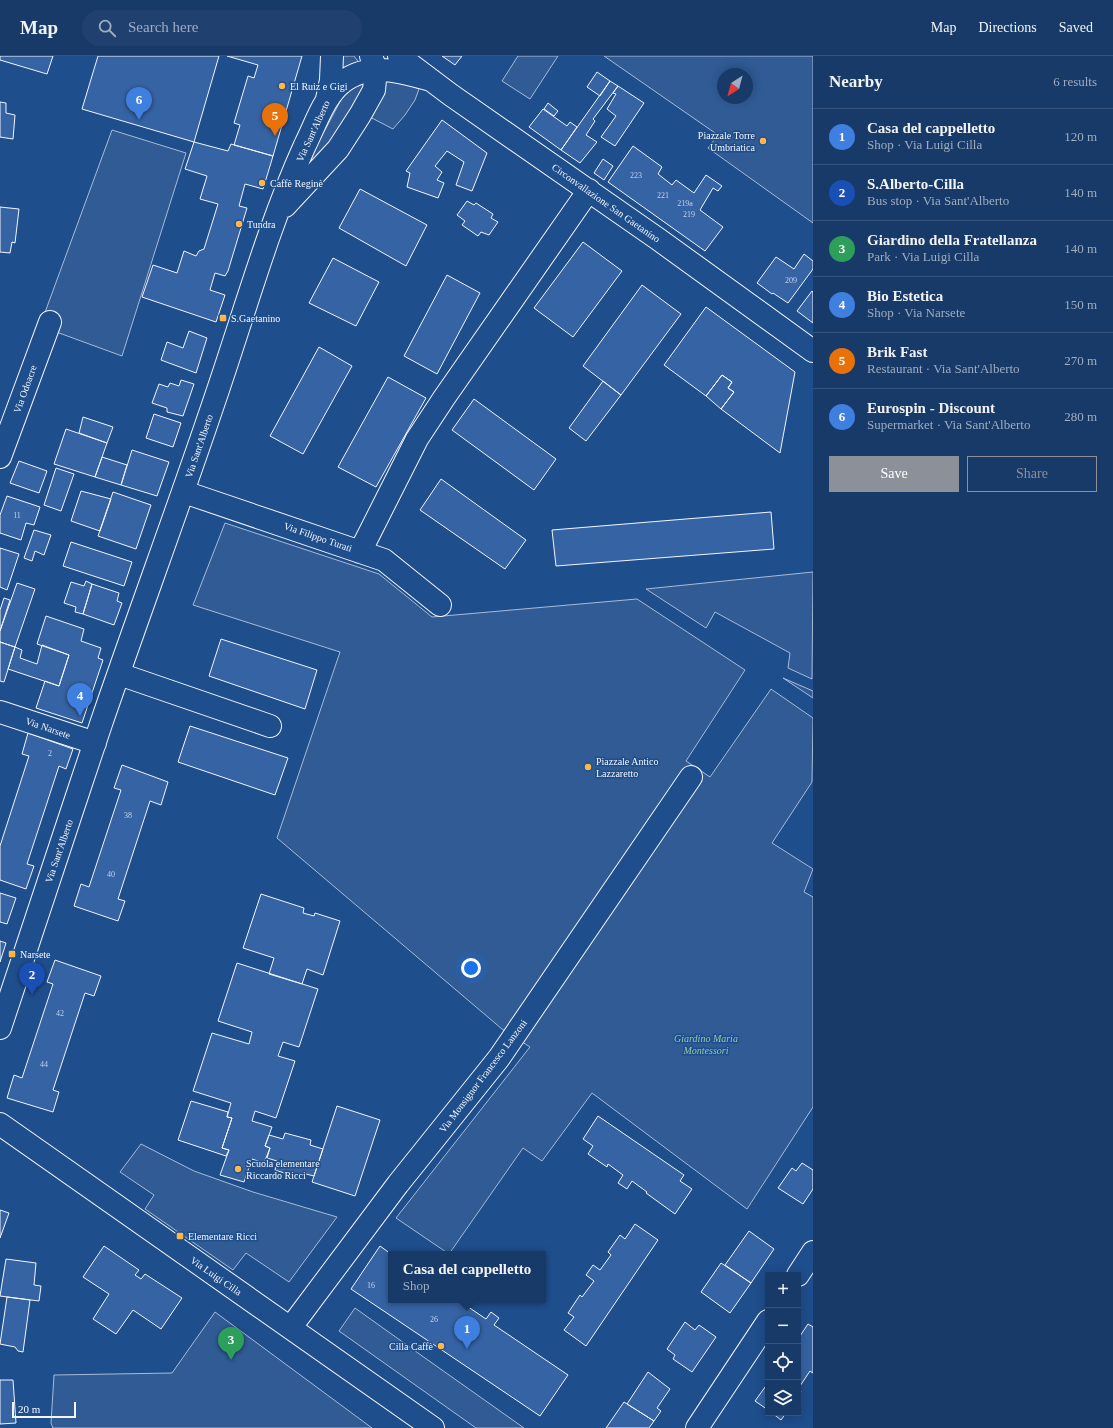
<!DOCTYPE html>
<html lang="en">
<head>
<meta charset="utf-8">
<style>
	:root { --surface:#173a69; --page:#20416f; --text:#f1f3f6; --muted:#9eadc0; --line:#36547d; --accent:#8c9099 }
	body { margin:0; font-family:"Times New Roman",serif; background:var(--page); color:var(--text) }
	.controls { position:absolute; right:12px; bottom:12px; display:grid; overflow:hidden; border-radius:0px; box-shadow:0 2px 10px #0003 }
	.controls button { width:36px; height:36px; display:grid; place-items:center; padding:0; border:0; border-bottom:1px solid var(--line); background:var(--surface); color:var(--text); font:20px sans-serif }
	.compass { position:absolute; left:717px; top:12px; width:36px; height:36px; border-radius:50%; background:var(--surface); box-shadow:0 2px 10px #0003; rotate:216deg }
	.scale { position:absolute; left:12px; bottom:10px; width:64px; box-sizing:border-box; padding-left:4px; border:2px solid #f2f6ff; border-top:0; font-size:11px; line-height:14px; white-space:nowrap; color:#f2f6ff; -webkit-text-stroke:3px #1f4e8c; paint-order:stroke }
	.you { position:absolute; left:471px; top:912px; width:14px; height:14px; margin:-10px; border:3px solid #fff; border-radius:50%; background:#1a73e8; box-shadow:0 0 0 6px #1a73e833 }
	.badge { display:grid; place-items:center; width:26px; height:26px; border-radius:50%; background:var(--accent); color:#fff; font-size:13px; font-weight:700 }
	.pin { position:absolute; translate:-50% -33px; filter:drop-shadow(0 1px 2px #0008) }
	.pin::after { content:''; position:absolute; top:21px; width:14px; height:12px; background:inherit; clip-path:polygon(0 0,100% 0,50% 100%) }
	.popup { position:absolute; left:388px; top:1195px; width:158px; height:52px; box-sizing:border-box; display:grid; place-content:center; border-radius:0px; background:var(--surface); filter:drop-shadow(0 1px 3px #0005); font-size:13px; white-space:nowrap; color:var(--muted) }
	.popup b { font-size:15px; color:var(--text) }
	.popup::after { content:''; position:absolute; left:50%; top:100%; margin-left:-8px; border:8px solid transparent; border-top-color:var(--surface) }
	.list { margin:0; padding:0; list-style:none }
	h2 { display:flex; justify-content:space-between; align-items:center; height:52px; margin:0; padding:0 16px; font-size:17px }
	h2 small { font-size:13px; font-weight:400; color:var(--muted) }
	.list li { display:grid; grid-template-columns:26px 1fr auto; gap:12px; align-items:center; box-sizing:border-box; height:56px; padding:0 16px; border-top:1px solid var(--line) }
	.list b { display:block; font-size:15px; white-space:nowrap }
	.list p { margin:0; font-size:13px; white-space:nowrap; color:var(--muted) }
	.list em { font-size:13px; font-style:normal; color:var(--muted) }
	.actions { display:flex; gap:8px; padding:12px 16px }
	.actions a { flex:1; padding:9px 0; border:1px solid var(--accent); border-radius:0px; text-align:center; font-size:14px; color:var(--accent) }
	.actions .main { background:var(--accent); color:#fff }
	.icon { flex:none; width:22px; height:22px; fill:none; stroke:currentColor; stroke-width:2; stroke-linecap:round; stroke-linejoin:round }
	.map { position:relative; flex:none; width:813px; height:1372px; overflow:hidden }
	header { display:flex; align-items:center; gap:24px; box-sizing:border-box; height:56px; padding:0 20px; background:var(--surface); border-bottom:1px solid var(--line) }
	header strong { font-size:19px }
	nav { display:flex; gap:22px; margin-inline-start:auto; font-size:14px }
	.search { width:280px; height:36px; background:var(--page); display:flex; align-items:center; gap:10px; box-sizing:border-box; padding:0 14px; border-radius:22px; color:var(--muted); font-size:15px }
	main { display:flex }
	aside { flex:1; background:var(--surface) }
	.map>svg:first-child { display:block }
	.built { fill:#305b95; stroke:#a8bbd7; fill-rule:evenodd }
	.building { fill:#3563a3; stroke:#f2f6ff }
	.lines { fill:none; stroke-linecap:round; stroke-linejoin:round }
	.minor-casing { stroke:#f2f6ff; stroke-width:24 }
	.minor { stroke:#1f4e8c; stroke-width:22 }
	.poi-dot { fill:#ffb74d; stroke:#1f4e8c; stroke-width:1.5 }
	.labels { text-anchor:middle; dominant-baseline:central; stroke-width:3; stroke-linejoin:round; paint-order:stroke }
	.number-label { font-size:8px; fill:#c3d1e8 }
	.poi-label { font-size:10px; fill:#f2f6ff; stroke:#1f4e8c; text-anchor:start }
	.street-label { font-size:10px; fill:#f2f6ff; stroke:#1f4e8c }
	.park-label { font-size:10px; font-style:italic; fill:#97c8a6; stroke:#1f4e8c }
</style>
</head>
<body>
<header>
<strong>Map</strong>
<div class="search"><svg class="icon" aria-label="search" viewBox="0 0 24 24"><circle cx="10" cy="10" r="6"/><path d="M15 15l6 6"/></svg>Search here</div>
<nav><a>Map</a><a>Directions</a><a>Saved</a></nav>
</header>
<main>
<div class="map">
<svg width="813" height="1372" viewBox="0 0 813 1372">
	<rect width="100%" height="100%" fill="#1f4e8c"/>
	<path class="built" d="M 339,0 L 354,0 L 360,8 L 337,19 Z
		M 518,0 L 558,0 L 530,43 L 502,25 Z
		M 604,0 L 813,0 L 813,167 L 708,92 L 718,79 ZM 723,18 L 747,18 L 747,42 L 723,42 Z
		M 367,23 L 352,60 L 298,125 L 343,40 L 349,32 Z
		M 382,23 L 413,30 L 419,33 L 415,44 L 405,59 L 393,73 L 368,60 Z
		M 112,74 L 186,97 L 122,300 L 40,270 Z
		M 225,467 L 379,518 L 432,561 L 637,543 L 745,614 L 686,705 L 710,721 L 771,633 L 813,662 L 812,726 L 772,787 L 813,813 L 804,836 L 813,841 L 813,1051 L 747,1153 L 592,1037 L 542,1105 L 523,1092 L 449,1198 L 396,1162 L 530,991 L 502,973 L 277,782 L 340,596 L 193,549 Z
		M 813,516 L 812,623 L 788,612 L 790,597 L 715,556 L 706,572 L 646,533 Z
		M 783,622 L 813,635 L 813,642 Z
		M 141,1088 L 194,1115 L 253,1136 L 337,1161 L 289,1226 L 246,1197 L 233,1214 L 145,1153 L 154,1139 L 120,1116 Z
		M 355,1252 L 425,1302 L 524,1372 L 476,1372 L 339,1275 Z
		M 215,1256 L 372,1372 L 53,1372 L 51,1367 L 54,1319 L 172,1317 Z"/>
	<path class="building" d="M 0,0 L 53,0 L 47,18 L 0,4 Z
		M 98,0 L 219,0 L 194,86 L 82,53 Z
		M 227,0 L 302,0 L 273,100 L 234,89 L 240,69 L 234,67 L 248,20 L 254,22 L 258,9 Z
		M 442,0 L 462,0 L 455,9 Z
		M 597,16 L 610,25 L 600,40 L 587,31 Z
		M 610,25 L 618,30 L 593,63 L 595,65 L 586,79 L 597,86 L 580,107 L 561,94 Z
		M 618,30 L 644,47 L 615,90 L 601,81 L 616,60 L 607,53 L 616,38 L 613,37 Z
		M 0,46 L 6,47 L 6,57 L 15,59 L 13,83 L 0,81 Z
		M 548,47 L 558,55 L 554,60 L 544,53 Z
		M 543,53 L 567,70 L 570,66 L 577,71 L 561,94 L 529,71 Z
		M 442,64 L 487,97 L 472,135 L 456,129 L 464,106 L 447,95 L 435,110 L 442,116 L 437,124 L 444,127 L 438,142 L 407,131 L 410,117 L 406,115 Z
		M 194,86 L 228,95 L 231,88 L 273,100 L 263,133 L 245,128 L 239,150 L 247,152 L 228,215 L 225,220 L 215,217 L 210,234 L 225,239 L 216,266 L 142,241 L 153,209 L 177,217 L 184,195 L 196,200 L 199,195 L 204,193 L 218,148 L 200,143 L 207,120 L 185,113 Z
		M 633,90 L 662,111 L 658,118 L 672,129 L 676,124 L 694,137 L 706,119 L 722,130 L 718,135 L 713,132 L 700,154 L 723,171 L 705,195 L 608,126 Z
		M 603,103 L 613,110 L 604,124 L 594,117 Z
		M 360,133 L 427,169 L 406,210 L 339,172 Z
		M 467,145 L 474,149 L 476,147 L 493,158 L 491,162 L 498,166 L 489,179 L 481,176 L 478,180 L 462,169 L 465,165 L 457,159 Z
		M 0,151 L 19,153 L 15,187 L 12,186 L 10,197 L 0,196 Z
		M 583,186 L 622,215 L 573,281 L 534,252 Z
		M 804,198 L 813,205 L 813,213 L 788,247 L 773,237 L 772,238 L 757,227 L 776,201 L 794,213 Z
		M 333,202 L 379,226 L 356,270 L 309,247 Z
		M 447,219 L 480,237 L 437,318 L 404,300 Z
		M 642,229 L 681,258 L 621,339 L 583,310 Z
		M 812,235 L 813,236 L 813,267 L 797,255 Z
		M 706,251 L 795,316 L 780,397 L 721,353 L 734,336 L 728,332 L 732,326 L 722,319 L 706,340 L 664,309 Z
		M 189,275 L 207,282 L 196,317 L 161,304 L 167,286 L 183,292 Z
		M 319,291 L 352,310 L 303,398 L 270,380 Z
		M 722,319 L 732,326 L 728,332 L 734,336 L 721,353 L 706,340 Z
		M 388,321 L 426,342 L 376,431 L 338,411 Z
		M 181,324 L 194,328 L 183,360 L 167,356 L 167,352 L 152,347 L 159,328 L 168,331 L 170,327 L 179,330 Z
		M 603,325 L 621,339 L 586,385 L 569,372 Z
		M 474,343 L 556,403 L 534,434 L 452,374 Z
		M 154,358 L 181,367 L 173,391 L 146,382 Z
		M 83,361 L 113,371 L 107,387 L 79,377 Z
		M 66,373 L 107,387 L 95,421 L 54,408 Z
		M 132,394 L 169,406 L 157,440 L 121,429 Z
		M 102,401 L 127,409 L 121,429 L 95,421 Z
		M 19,405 L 47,415 L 39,437 L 10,427 Z
		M 56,412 L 74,418 L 61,455 L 44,449 Z
		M 441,423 L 526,484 L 505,513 L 420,454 Z
		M 81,435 L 111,443 L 100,475 L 71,465 Z
		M 113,436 L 151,449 L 136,493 L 98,480 Z
		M 7,440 L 40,451 L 34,469 L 26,467 L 21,484 L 0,477 L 0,459 Z
		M 771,456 L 774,493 L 556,510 L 552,474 Z
		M 34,474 L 51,479 L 44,499 L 35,495 L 32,505 L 24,502 Z
		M 71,486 L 132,506 L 124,530 L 63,510 Z
		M 0,492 L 19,498 L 7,534 L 0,531 Z
		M 86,525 L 92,528 L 83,558 L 75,556 L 76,551 L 64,547 L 71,526 L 84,530 Z
		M 17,527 L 35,533 L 15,591 L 0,586 L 0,575 Z
		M 92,528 L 119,537 L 117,545 L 122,547 L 114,569 L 83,558 Z
		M 4,542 L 10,544 L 0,575 L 0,554 Z
		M 46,560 L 84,573 L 81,585 L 101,592 L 98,602 L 103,604 L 82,667 L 36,652 L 45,625 L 59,630 L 69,599 L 37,588 Z
		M 221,583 L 317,614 L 305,653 L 209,620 Z
		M 0,586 L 15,591 L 4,626 L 0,625 Z
		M 42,589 L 69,599 L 59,630 L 8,613 L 15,591 L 22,594 L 20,602 L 37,608 Z
		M 190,670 L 288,702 L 275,739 L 178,706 Z
		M 28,677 L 73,693 L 66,713 L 59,710 L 27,808 L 34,810 L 26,833 L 0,824 L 0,790 L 29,700 L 22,698 Z
		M 122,709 L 168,726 L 161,749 L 150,745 L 118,843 L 125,845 L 118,865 L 74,850 L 81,828 L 89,831 L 121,734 L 114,732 Z
		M 0,837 L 16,842 L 7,868 L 0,866 Z
		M 261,838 L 304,852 L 303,857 L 314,860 L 315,857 L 340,865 L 323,919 L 307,913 L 302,928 L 269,918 L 274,902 L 243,892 Z
		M 0,885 L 6,887 L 0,906 Z
		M 55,904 L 101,920 L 94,940 L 85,937 L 53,1034 L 59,1036 L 53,1056 L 7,1042 L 14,1019 L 22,1022 L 53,928 L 47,926 Z
		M 237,907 L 318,933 L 299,991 L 283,986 L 278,1000 L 295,1005 L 276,1062 L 255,1055 L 252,1065 L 272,1071 L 265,1090 L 270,1092 L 264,1107 L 252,1103 L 244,1126 L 220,1119 L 229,1094 L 222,1092 L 232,1062 L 227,1061 L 231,1047 L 193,1035 L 212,977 L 249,988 L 252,976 L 218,965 Z
		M 191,1045 L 228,1056 L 227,1061 L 232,1062 L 222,1092 L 229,1094 L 226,1100 L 178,1084 Z
		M 337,1050 L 380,1064 L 355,1140 L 312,1126 Z
		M 598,1060 L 684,1119 L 680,1125 L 692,1133 L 675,1158 L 646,1137 L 647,1136 L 632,1125 L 627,1133 L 618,1127 L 623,1119 L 608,1108 L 607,1111 L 588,1098 L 593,1090 L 583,1083 Z
		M 285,1077 L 311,1084 L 310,1089 L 323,1093 L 314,1120 L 302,1117 L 300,1122 L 275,1114 L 277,1105 L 267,1102 L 270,1092 L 265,1090 L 269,1079 L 283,1083 Z
		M 802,1107 L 813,1114 L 813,1133 L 803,1148 L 778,1132 L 792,1112 L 796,1115 Z
		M 0,1154 L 9,1157 L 0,1182 Z
		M 635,1168 L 658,1184 L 586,1290 L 564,1274 L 574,1261 L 568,1257 L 580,1239 L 582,1241 L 594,1225 L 586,1219 L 593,1209 L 600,1214 L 611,1199 L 608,1196 L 620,1179 L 625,1183 Z
		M 749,1175 L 774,1193 L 751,1227 L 725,1209 Z
		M 104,1190 L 139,1214 L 135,1219 L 141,1223 L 145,1218 L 182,1242 L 161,1273 L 133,1254 L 116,1278 L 93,1263 L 109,1238 L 83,1221 Z
		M 380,1190 L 391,1198 L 391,1244 L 458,1244 L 486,1263 L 491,1256 L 499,1262 L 494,1269 L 568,1319 L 540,1360 L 351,1233 Z
		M 6,1203 L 36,1207 L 34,1229 L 41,1230 L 39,1245 L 0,1240 Z
		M 721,1207 L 751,1227 L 730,1257 L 701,1236 Z
		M 7,1241 L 30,1244 L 23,1296 L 18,1295 L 15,1291 L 0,1288 Z
		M 685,1266 L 695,1274 L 699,1269 L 716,1281 L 692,1316 L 673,1303 L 675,1299 L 667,1293 Z
		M 808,1268 L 813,1271 L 813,1317 L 810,1315 L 798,1333 L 801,1335 L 798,1340 L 798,1283 Z
		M 648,1316 L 670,1333 L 657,1352 L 661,1355 L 654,1365 L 627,1348 Z
		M 0,1324 L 13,1324 L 16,1367 L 0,1368 Z
		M 768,1327 L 768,1354 L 755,1345 Z
		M 624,1346 L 654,1365 L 649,1372 L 606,1372 Z
		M 772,1357 L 786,1357 L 781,1364 Z"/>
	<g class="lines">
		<defs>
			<path id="minor" d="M 399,0 L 451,39 L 658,183 L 813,295
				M 327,43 L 331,24 L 332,0
				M 285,150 L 338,93 L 360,59 L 374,34 L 376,13 L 371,0
				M 0,401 L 50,266
				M 184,436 L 384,504 L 440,549
				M 360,496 L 417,383 L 444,342 L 589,134
				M 119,618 L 270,670
				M 0,656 L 95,687
				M 0,972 C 34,870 67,769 101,668 C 140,554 182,442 220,328 C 247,248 270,166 305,89 C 315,69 322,47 337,31 C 364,4 399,15 431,24
				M 0,1068 L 433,1372
				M 798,1219 L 813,1196
				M 291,1271 L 398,1128 L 499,1002 L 691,721
				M 697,1372 L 768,1265"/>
		</defs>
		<use href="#minor" class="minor-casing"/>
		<use href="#minor" class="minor"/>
	</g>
	<g class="poi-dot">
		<circle cx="282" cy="30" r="4"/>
		<circle cx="763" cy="85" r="4"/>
		<circle cx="262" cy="127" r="4"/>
		<circle cx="239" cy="168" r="4"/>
		<rect x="219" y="258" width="8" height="8" rx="2"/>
		<circle cx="588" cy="711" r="4"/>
		<rect x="8" y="894" width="8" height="8" rx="2"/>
		<circle cx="238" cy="1113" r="4"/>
		<rect x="176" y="1176" width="8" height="8" rx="2"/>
		<circle cx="441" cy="1290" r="4"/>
	</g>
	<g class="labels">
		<g class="number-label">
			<text x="636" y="119">223</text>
			<text x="663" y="139">221</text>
			<text x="685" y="147">219a</text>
			<text x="689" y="158">219</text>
			<text x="791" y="224">209</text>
			<text x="17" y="459">11</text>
			<text x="50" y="697">2</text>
			<text x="128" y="759">38</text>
			<text x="111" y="818">40</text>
			<text x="60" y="957">42</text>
			<text x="44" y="1008">44</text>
			<text x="371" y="1229">16</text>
			<text x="434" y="1263">26</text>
		</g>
		<g class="poi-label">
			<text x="290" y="30">El Ruiz e Gigi</text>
			<text x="755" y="79" text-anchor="end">Piazzale Torre<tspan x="755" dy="12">Umbriatica</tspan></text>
			<text x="270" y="127">Caffè Reginè</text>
			<text x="247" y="168">Tundra</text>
			<text x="231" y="262">S.Gaetanino</text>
			<text x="596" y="705">Piazzale Antico<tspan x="596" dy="12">Lazzaretto</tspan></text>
			<text x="20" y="898">Narsete</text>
			<text x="246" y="1107">Scuola elementare<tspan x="246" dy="12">Riccardo Ricci</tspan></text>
			<text x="188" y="1180">Elementare Ricci</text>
			<text x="433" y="1290" text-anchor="end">Cilla Caffè</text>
		</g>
		<g class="street-label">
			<text transform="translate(313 75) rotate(-65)">Via Sant'Alberto</text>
			<text transform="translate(606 147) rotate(35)">Circonvallazione San Gaetanino</text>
			<text transform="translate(25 333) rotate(-70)">Via Odoacre</text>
			<text transform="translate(199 390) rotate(-71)">Via Sant'Alberto</text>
			<text transform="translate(318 481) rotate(19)">Via Filippo Turati</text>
			<text transform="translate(48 672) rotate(19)">Via Narsete</text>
			<text transform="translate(59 795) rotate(-71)">Via Sant'Alberto</text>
			<text transform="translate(483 1020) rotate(-53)">Via Monsignor Francesco Lanzoni</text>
			<text transform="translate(216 1220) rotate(35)">Via Luigi Cilla</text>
		</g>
		<g class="park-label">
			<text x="706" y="982">Giardino Maria<tspan x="706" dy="12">Montessori</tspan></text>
		</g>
	</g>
</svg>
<div class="controls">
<button>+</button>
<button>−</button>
<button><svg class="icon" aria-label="locate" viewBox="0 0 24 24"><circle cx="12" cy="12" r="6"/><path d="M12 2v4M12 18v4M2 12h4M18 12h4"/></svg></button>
<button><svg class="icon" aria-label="layers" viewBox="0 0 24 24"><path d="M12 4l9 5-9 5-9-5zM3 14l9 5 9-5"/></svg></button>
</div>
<svg class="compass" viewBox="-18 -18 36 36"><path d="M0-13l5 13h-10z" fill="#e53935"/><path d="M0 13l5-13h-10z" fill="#9eadc0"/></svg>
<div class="scale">20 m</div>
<div class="you"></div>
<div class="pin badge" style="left:467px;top:1293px;background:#3f7fe0">1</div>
<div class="popup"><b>Casa del cappelletto</b>Shop</div>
<div class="pin badge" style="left:32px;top:939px;background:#1a4fb4">2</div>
<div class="pin badge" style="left:231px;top:1304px;background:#2e9e5b">3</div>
<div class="pin badge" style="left:80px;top:660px;background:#3f7fe0">4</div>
<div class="pin badge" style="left:275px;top:80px;background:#e8710a">5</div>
<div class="pin badge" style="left:139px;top:64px;background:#3f7fe0">6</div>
</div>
<aside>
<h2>Nearby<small>6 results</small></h2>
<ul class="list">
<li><span class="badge" style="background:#3f7fe0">1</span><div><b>Casa del cappelletto</b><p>Shop · Via Luigi Cilla</p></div><em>120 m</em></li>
<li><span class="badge" style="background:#1a4fb4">2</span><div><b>S.Alberto-Cilla</b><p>Bus stop · Via Sant'Alberto</p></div><em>140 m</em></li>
<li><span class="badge" style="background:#2e9e5b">3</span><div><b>Giardino della Fratellanza</b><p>Park · Via Luigi Cilla</p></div><em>140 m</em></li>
<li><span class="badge" style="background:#3f7fe0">4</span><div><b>Bio Estetica</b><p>Shop · Via Narsete</p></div><em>150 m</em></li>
<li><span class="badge" style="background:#e8710a">5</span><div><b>Brik Fast</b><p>Restaurant · Via Sant'Alberto</p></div><em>270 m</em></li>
<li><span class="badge" style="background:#3f7fe0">6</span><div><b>Eurospin - Discount</b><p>Supermarket · Via Sant'Alberto</p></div><em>280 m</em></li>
</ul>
<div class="actions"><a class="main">Save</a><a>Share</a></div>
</aside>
</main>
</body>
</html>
